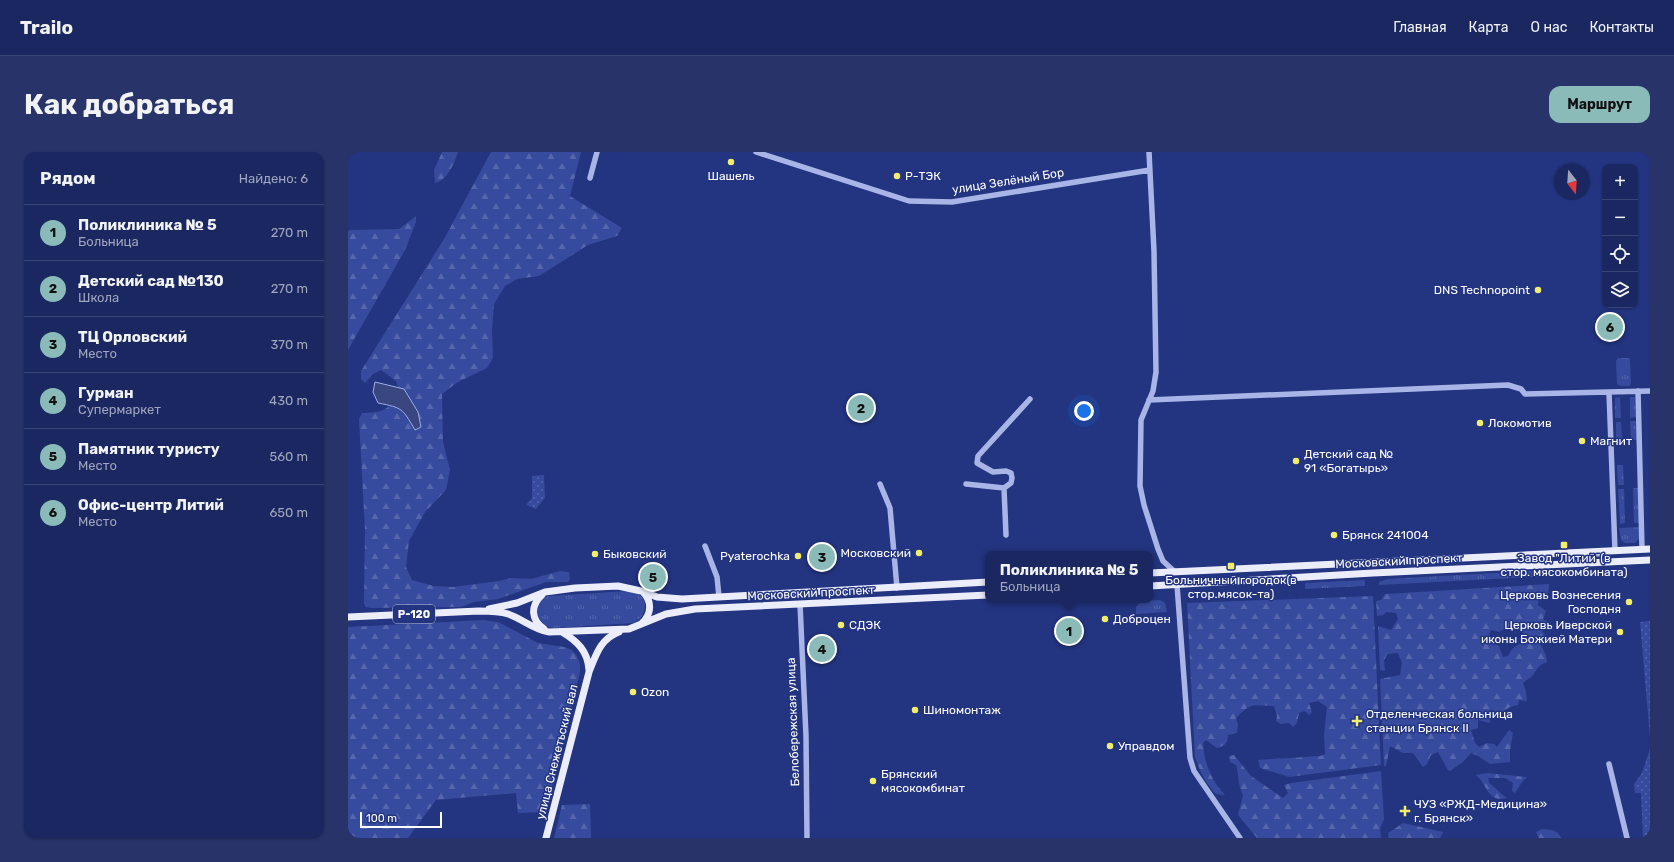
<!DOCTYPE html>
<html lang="ru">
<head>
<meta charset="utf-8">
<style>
	:root { --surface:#1a2760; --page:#273369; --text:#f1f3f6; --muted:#9fa5bd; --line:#384475; --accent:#8bbbb9 }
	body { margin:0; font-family:Rubik,sans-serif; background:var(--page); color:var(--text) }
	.controls { position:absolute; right:12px; top:12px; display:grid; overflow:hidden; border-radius:8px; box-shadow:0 1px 3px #0004 }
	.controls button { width:36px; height:36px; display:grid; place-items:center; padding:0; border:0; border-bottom:1px solid var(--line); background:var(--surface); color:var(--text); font:20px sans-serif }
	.compass { position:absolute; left:1206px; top:12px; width:36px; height:36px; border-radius:50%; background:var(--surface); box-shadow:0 1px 3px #0004; rotate:163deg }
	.scale { position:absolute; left:12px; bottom:10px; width:82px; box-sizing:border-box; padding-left:4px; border:2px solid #fff; border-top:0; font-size:11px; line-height:14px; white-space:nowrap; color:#fff; -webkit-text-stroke:3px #233480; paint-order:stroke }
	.you { position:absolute; left:736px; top:259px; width:14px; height:14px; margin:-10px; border:3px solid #fff; border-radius:50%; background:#1a73e8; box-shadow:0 0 0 6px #1a73e833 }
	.badge { display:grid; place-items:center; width:26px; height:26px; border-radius:50%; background:var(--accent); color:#111; font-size:13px; font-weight:700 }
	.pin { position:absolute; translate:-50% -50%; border:2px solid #fff; box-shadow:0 1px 4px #0006 }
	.popup { position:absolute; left:637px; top:399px; width:168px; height:52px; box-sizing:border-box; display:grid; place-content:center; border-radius:8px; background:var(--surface); filter:drop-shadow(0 1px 3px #0005); font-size:13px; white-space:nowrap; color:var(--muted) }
	.popup b { font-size:15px; color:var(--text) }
	.popup::after { content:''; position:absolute; left:50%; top:100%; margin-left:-8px; border:8px solid transparent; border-top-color:var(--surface) }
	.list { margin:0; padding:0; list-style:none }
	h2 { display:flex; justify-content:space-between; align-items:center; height:52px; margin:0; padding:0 16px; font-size:17px }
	h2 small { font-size:13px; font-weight:400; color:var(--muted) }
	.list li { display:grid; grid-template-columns:26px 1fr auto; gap:12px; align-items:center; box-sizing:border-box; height:56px; padding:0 16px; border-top:1px solid var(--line) }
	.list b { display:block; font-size:15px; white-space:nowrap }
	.list p { margin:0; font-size:13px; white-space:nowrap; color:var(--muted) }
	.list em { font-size:13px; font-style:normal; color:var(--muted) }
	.icon { flex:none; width:22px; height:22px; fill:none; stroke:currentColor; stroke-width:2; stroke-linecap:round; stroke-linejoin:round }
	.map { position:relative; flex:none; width:1302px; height:686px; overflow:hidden; border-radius:12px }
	header { display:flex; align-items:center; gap:24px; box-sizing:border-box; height:56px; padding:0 20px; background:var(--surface); border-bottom:1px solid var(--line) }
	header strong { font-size:19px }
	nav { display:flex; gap:22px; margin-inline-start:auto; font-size:14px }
	.intro { display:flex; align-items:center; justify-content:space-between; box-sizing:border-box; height:96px; padding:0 24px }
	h1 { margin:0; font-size:28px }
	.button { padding:10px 18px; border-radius:12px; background:var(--accent); color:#111; font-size:14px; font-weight:700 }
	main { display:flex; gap:24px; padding:0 24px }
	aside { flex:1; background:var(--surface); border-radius:12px; box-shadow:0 1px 3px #0004 }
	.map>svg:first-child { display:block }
	.grass { fill:url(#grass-tufts) }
	.forest { fill:url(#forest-firs); fill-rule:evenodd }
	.park { fill:url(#park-dots) }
	.water { fill:#3a467f; stroke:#9dade8 }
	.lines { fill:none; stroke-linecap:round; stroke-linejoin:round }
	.minor { stroke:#a9b5e7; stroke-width:5.5 }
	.major { stroke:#ebedfd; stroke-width:7 }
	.poi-dot { fill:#f2ee6c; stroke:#233480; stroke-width:1.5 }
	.labels { text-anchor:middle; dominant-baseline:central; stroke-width:3; stroke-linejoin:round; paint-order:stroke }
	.shield { fill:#233480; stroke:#bdc2d9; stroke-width:1 }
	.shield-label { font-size:11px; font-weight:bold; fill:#fff }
	.poi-label { font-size:12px; fill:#fff; stroke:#233480; text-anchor:start }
	.street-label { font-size:12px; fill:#fff; stroke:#233480 }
</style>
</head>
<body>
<header>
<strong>Trailo</strong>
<nav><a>Главная</a><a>Карта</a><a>О нас</a><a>Контакты</a></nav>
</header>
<div class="intro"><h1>Как добраться</h1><a class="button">Маршрут</a></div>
<main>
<aside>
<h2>Рядом<small>Найдено: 6</small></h2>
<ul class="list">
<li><span class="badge">1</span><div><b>Поликлиника № 5</b><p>Больница</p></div><em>270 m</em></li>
<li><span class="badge">2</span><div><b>Детский сад №130</b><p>Школа</p></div><em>270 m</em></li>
<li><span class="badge">3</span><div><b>ТЦ Орловский</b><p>Место</p></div><em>370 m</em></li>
<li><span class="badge">4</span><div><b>Гурман</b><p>Супермаркет</p></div><em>430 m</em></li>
<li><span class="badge">5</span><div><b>Памятник туристу</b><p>Место</p></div><em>560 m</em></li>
<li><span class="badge">6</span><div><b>Офис-центр Литий</b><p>Место</p></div><em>650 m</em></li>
</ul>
</aside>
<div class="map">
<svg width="1302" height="686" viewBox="0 0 1302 686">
	<defs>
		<pattern id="grass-tufts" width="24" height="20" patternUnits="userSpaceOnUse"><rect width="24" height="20" fill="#374b9e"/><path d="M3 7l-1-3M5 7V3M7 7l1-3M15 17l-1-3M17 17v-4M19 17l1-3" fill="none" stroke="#5566ad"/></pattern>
		<pattern id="forest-firs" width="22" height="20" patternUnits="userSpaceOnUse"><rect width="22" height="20" fill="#374b9e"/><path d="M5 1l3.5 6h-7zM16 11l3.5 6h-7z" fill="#5566ad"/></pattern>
		<pattern id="park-dots" width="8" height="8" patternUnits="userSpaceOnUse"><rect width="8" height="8" fill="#374b9e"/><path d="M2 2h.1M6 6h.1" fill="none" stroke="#5566ad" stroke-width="1.8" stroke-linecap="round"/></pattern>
	</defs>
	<rect width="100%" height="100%" fill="#233480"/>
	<path class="grass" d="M 1270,206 L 1280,206 L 1282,207 L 1283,231 L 1281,234 L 1272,234 L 1269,232 L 1268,209 Z
		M 1272,245 L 1273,266 L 1267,266 L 1267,246 Z
		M 1282,245 L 1287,245 L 1288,265 L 1282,266 Z
		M 1282,269 L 1288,269 L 1289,288 L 1283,288 Z
		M 1268,270 L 1273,270 L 1274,289 L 1268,289 Z
		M 1269,313 L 1275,313 L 1276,333 L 1270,333 Z
		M 1285,336 L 1291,336 L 1292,371 L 1286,371 Z
		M 1270,337 L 1276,337 L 1277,371 L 1272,372 Z
		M 1292,375 L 1291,387 L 1287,391 L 1277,391 L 1273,388 L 1271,376 Z
		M 1239,416 L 1239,422 L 1031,433 L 1031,430 L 1039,427 Z
		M 1017,428 L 1017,434 L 957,437 L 957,431 Z
		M 280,439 C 283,439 287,440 290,442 C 302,449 297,467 285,471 L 204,476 C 188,471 184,453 200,444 Z
		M 812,448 L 817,451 L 819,460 L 788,462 L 788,455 L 793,449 Z"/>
	<path class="forest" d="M 94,0 L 110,0 C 107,10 99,29 87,31 L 86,18 Z
		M 143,0 L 233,0 L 222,44 L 274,76 L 269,84 L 240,93 L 191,124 L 169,127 L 157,134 L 146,152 L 144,179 L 145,206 L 139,216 L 110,230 L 94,242 L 95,290 L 102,318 L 98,338 L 77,360 L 61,389 L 58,415 L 64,428 L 86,434 L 105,435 L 151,429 L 163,426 L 183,427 L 212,419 L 221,420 L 222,427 L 220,430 L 198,430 L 150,447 L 126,450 L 113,455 L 23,456 L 18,455 L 16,451 L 17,378 L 11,267 L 14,261 C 34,261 41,258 52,241 L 48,229 L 33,218 L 25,222 L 17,231 L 13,227 L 13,219 L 96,87 Z
		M 68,64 L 68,70 L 57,98 L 0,198 L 0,79 L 2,78 L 51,77 Z
		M 1201,432 L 1200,444 L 1191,445 L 1190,453 L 1198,459 L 1195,467 L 1201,471 L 1200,477 L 1194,479 L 1198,485 L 1198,490 L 1192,491 L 1198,503 L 1199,510 C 1191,513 1190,516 1185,523 C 1183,526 1178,528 1175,531 L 1178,540 L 1179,549 L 1171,548 L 1170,553 L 1162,555 L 1153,561 L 1143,558 L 1142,571 L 1130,568 L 1130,576 L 1123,578 L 1127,591 L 1131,595 L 1139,591 L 1146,592 L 1149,595 L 1161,578 L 1165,581 L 1162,598 L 1162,610 L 1142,612 L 1130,604 L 1123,601 L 1115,610 L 1102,619 L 1100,618 L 1090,600 L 1083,603 L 1079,612 L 1075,615 L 1065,601 L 1055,601 L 1042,594 L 1038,614 L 1036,614 L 1032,527 L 1052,523 L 1054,511 L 1050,501 L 1039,502 L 1036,509 L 1037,519 L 1032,518 L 1030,474 L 1043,478 L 1050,467 L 1048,461 L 1038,460 L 1035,463 L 1029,464 L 1028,449 L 1033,448 L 1037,442 ZM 1166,471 L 1176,482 L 1177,488 L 1164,497 L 1160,504 L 1155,505 L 1151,494 L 1141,489 L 1141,482 L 1143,478 L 1151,480 C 1157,476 1162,476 1166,471 Z
		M 1025,444 L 1033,613 L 941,625 L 912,616 L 910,608 L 972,604 L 977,602 L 976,583 L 979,555 L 970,549 L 961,551 L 964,560 L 961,563 L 957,559 L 951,561 L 949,571 L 945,575 L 941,571 L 933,572 L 928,569 L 929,564 L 926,554 C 904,554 905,549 888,566 L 890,573 L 889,581 L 880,583 C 880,591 877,594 869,596 L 858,588 L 855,591 C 857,613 862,626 877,643 L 868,642 C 857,631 852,619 847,605 L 839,451 Z
		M 136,468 L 150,470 L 190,491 L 216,495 L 224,498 L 229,504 L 232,512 L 232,520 L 198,660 L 170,661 L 168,641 L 88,648 L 60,686 L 0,686 L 0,475 Z
		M 886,603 L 903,624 L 935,646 L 940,641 L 936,633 L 943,631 L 1033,619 L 1036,667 L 1032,677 L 1033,686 L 909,686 L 890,663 L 895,643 C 890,634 891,623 888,613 L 882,610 L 881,604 Z
		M 1140,621 L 1179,625 L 1174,630 L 1167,641 L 1164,639 L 1165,631 L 1157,626 L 1140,626 L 1141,631 C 1149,636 1152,642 1159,646 C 1139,651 1140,633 1128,623 Z
		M 242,652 L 243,686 L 206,686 L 214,653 Z
		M 1055,671 L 1095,680 L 1092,686 L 1041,686 L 1040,681 Z
		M 1194,677 L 1204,678 L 1210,681 L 1213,686 L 1191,686 L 1188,680 Z"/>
	<path class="park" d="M 196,323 L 197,346 L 188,357 L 178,353 L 184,346 L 184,324 Z
		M 1302,469 L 1302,585 L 1292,470 Z
		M 1302,597 L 1302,686 L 1295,686 L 1293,641 L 1287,641 L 1286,632 L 1294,621 Z"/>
	<path class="water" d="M 27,230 L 56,237 L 70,260 L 73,275 L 67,278 C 54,256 55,256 30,251 L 25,240 Z"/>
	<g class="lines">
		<path class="minor" d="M 408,0 L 561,49 L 604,50 L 802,18
			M 801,0 L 806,99 L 808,220 L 805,239 L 793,268 L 792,334 L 796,353 L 810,397 L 815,409 L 827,420
			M 242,26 L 249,0
			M 1290,239 L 1294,397
			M 1261,240 L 1267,399
			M 801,248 L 1160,233 L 1173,237 L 1177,242 L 1302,239
			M 532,332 L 542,356 L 549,436
			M 618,332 L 656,336 L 658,383
			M 656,336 L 663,331 L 664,326 L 663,321 L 658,319 L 645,320 L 629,311 L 630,304 L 682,247
			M 357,394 L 369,425 L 371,445
			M 829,433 L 842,606 L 846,619 L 892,686
			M 452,452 L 458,584 L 459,686
			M 1261,612 L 1279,686"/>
		<path class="major" d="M 802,421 L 1302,397
			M 802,434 L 1025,421 L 1302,408
			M 194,443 C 182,454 183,468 196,477
			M 141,457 L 169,451 L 197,440 L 227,436 L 270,434 L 293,439 L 309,445 L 334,447 L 640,430
			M 0,465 L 131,459 C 141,459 151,459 160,462 C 175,467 186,478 201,480 L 281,477 L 318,462 L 347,457 L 640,443
			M 294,471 C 304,462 304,449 295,440
			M 214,480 C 229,489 240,499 241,518
			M 198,686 L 241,520 C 248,503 252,487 271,480"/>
	</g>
	<g class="poi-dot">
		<circle cx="383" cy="10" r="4"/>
		<circle cx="549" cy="24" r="4"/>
		<circle cx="1190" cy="138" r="4"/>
		<circle cx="1132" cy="271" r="4"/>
		<circle cx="1234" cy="289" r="4"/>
		<circle cx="948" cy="309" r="4"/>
		<circle cx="986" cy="383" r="4"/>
		<rect x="1212" y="389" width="8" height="8" rx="2"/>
		<circle cx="571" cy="401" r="4"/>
		<circle cx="247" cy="402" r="4"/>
		<circle cx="450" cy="404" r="4"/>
		<rect x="879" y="410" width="8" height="8" rx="2"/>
		<circle cx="1281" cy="450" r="4"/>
		<circle cx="757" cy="467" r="4"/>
		<circle cx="493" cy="473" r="4"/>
		<circle cx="1272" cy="480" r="4"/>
		<circle cx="285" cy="540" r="4"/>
		<circle cx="567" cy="558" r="4"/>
		<path d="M1007 563h4v4h4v4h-4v4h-4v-4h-4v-4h4z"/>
		<circle cx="762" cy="594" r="4"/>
		<circle cx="525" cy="629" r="4"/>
		<path d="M1055 653h4v4h4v4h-4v4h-4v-4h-4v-4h4z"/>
	</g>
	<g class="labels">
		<rect class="shield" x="45" y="453" width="42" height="18" rx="3"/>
		<g class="shield-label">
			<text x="66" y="462">Р-120</text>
		</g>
		<g class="poi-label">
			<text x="383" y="24" text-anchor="middle">Шашель</text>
			<text x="557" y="24">Р-ТЭК</text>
			<text x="1182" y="138" text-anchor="end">DNS Technopoint</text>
			<text x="1140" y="271">Локомотив</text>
			<text x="1242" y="289">Магнит</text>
			<text x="956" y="302">Детский сад №<tspan x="956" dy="14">91 «Богатырь»</tspan></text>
			<text x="994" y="383">Брянск 241004</text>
			<text x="563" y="401" text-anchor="end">Московский</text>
			<text x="255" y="402">Быковский</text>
			<text x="442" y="404" text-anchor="end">Pyaterochka</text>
			<text x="1216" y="406" text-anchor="middle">Завод "Литий"(в<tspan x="1216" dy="14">стор. мясокомбината)</tspan></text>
			<text x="883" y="428" text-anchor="middle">Больничный городок(в<tspan x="883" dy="14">стор.мясок-та)</tspan></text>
			<text x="1273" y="443" text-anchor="end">Церковь Вознесения<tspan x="1273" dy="14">Господня</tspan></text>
			<text x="765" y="467">Доброцен</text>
			<text x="501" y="473">СДЭК</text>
			<text x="1264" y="473" text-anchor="end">Церковь Иверской<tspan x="1264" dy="14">иконы Божией Матери</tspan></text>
			<text x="293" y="540">Ozon</text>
			<text x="575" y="558">Шиномонтаж</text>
			<text x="1018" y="562">Отделенческая больница<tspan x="1018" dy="14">станции Брянск II</tspan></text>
			<text x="770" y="594">Управдом</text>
			<text x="533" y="622">Брянский<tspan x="533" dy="14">мясокомбинат</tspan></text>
			<text x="1066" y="652">ЧУЗ «РЖД-Медицина»<tspan x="1066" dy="14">г. Брянск»</tspan></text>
		</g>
		<g class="street-label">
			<text transform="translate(660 29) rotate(-9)">улица Зелёный Бор</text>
			<text transform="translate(1051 409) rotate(-3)">Московский проспект</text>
			<text transform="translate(463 441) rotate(-3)">Московский проспект</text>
			<text transform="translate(445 570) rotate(-92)">Белобережская улица</text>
			<text transform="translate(209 600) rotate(-76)">улица Снежетьский вал</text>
		</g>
	</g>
</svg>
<div class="controls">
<button>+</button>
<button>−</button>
<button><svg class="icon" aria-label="locate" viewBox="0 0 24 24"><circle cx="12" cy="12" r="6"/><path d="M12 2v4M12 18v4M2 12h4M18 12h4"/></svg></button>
<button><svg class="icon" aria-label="layers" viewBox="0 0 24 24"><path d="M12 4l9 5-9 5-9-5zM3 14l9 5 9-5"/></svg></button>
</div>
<svg class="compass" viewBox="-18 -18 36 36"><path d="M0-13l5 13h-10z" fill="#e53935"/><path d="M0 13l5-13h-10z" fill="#9fa5bd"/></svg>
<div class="scale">100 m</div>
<div class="you"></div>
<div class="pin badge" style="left:721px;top:479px">1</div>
<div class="popup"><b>Поликлиника № 5</b>Больница</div>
<div class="pin badge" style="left:513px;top:256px">2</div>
<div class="pin badge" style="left:474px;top:405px">3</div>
<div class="pin badge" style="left:474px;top:497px">4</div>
<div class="pin badge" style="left:305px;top:425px">5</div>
<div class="pin badge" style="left:1262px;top:175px">6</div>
</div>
</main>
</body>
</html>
